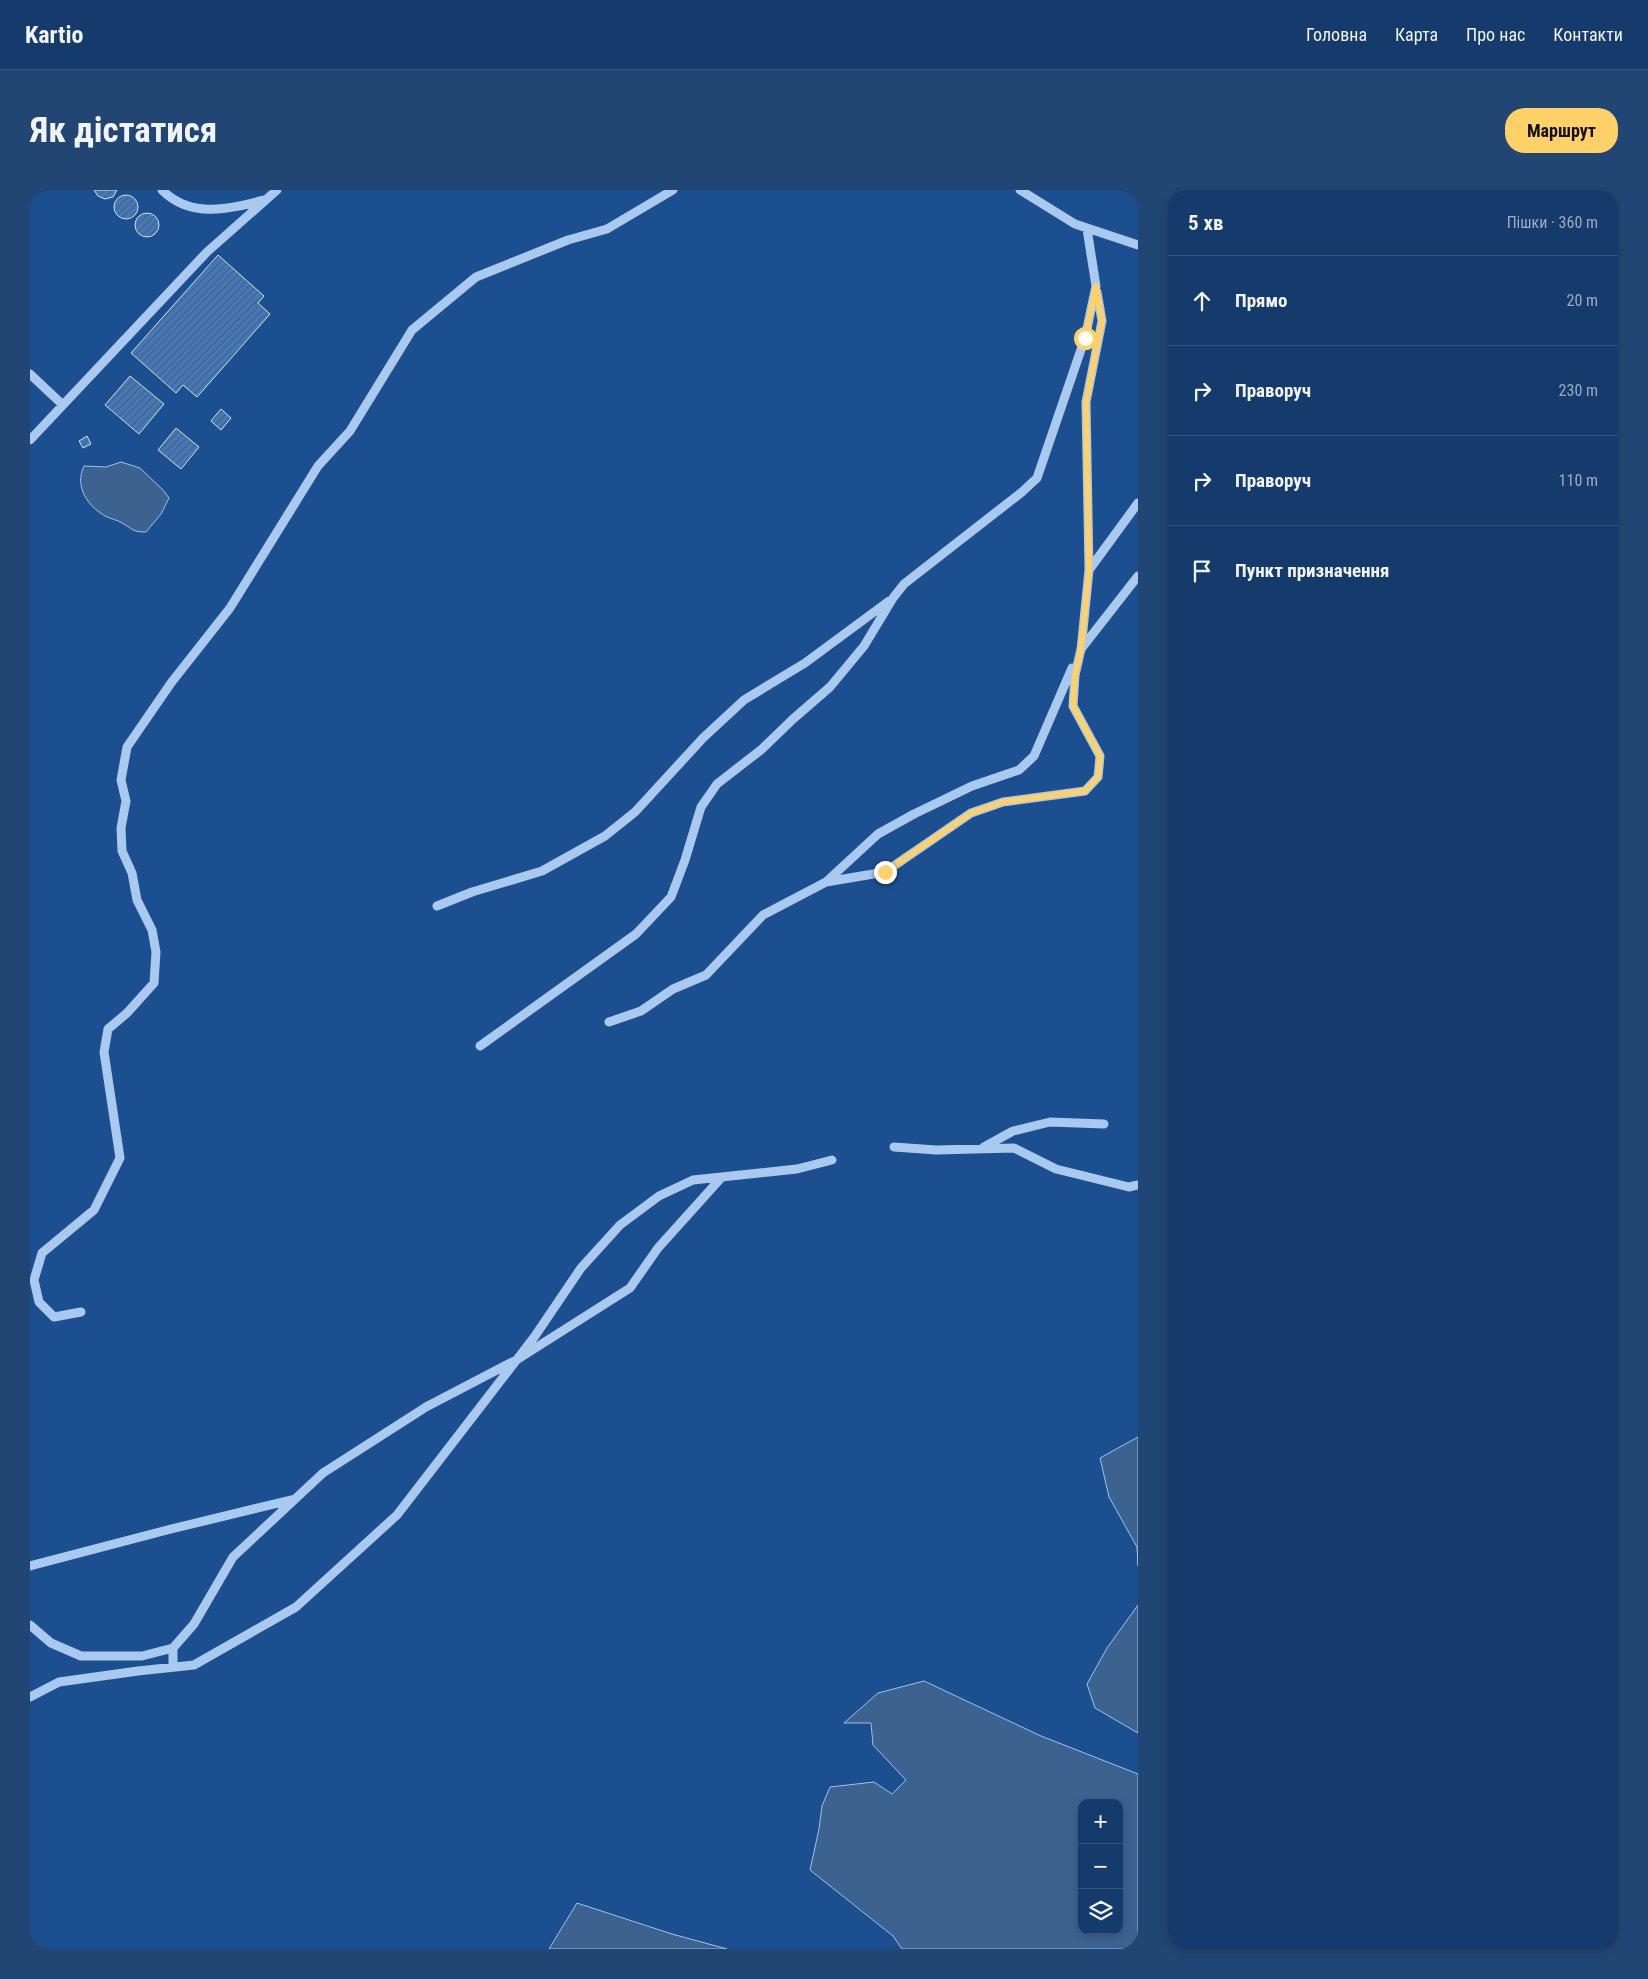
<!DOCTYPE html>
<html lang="uk">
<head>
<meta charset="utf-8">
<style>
	:root { --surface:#143b6b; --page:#214673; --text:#f1f3f6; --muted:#9dadc1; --line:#33557e; --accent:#ffd166 }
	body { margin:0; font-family:"Roboto Condensed",sans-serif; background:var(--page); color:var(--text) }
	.controls { position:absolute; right:15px; bottom:15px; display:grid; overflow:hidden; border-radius:10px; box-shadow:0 2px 8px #0003 }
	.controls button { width:45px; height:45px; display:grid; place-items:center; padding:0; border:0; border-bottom:1px solid var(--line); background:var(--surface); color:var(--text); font:25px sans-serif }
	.stop { position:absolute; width:15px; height:15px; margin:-11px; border:4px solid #ffd166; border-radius:50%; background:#fff }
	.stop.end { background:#ffd166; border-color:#fff; box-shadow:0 1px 5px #0008 }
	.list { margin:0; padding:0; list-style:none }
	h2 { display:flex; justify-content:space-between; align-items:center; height:65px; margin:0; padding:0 20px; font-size:21px }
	h2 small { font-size:16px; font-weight:400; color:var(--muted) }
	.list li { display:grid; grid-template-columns:32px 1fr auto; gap:15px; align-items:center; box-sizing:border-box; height:90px; padding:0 20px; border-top:1px solid var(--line) }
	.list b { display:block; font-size:19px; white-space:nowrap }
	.list em { font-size:16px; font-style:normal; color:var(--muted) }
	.icon { flex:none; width:28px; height:28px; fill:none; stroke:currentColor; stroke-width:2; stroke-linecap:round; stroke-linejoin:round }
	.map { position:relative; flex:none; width:1108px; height:1759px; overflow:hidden; border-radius:20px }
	header { display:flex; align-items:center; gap:30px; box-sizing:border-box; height:70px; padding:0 25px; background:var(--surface); border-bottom:1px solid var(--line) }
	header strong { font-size:24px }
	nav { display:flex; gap:28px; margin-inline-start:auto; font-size:18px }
	.intro { display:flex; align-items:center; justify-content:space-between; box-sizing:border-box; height:120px; padding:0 30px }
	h1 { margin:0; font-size:35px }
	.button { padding:12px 22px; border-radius:20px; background:var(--accent); color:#111; font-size:18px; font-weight:700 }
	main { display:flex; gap:30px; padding:0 30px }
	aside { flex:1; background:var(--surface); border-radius:20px; box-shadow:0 2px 8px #0003 }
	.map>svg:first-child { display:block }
	.water { fill:#3c6290; stroke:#9cc4f0; fill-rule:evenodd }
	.building { fill:url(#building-hatch); stroke:#cfe3fa }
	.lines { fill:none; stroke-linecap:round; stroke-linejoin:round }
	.minor { stroke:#a9c9ee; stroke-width:9 }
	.route { stroke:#ffd166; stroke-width:6 }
</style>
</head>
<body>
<header>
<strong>Kartio</strong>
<nav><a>Головна</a><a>Карта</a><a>Про нас</a><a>Контакти</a></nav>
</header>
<div class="intro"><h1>Як дістатися</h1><a class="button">Маршрут</a></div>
<main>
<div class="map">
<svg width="1108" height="1759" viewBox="0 0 1108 1759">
	<defs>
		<pattern id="building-hatch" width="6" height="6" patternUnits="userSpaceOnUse" patternTransform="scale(1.25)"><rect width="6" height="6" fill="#4478b7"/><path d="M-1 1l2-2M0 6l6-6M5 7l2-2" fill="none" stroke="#486282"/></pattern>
	</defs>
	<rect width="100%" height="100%" fill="#1b4f8f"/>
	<path class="water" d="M 91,272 L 110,278 L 133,300 L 139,308 L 131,324 L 116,342 C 102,342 103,339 92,333 C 87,330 82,329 77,327 C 58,317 44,297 54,276 L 76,277 Z
		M 1108,1247 L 1108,1376 L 1107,1357 L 1079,1307 L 1070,1268 Z
		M 1108,1415 L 1108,1543 L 1065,1518 L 1057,1494 L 1077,1458 Z
		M 894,1491 L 1011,1546 L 1108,1584 L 1108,1759 L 872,1759 L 863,1746 L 780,1680 L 789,1639 L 792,1616 L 800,1597 L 844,1592 L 862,1604 L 876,1590 L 843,1555 L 841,1533 L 814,1533 L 848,1503 ZM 1052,1613 L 1089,1613 L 1089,1740 L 1052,1740 Z
		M 547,1713 L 642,1744 L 697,1759 L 519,1759 Z"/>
	<path class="building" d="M 64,0 L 87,0 L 83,7 L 75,9 L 68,6 Z
		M84 17a12 12 0 1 1 24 0a12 12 0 1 1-24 0Z
		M105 35a12 12 0 1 1 24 0a12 12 0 1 1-24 0Z
		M 188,65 L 234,106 L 228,113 L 240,124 L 167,207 L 153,195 L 146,203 L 101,163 Z
		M 100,186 L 134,214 L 109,244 L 75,215 Z
		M 191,219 L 201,228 L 191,240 L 181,231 Z
		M 146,238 L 169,257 L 151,279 L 128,260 Z
		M 57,246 L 61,254 L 53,258 L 49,251 Z"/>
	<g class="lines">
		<path class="minor" d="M 132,0 C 161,29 199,19 234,10
			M 990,0 L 1045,34 L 1108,55
			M 0,184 L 33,215
			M 0,250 L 177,62 L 247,0
			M 1059,380 L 1108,313
			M 1051,460 L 1059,380 L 1056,212 L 1072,131 L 1067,102
			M 796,692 L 848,644 L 884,624 L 942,596 L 989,580 L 1004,566 L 1042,478
			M 407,716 L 442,702 L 512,681 L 575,646 L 605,622 L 673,548 L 714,510 L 775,473 L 859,411
			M 579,832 L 611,821 L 643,799 L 676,785 L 733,725 L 796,692 L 855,682 L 941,623 L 973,612 L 1055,601 L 1068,587 L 1070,566 L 1043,516 L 1045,485 L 1051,459 L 1108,386
			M 450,856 L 606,744 L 641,707 L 655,670 L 671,617 L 687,594 L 732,559 L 763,529 L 800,497 L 834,456 L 863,408 L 874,394 L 992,302 L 1007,288 L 1055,148 L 1066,96 L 1057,39
			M 864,957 L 906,960 L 984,958 L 1026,979 L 1099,997 L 1108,995
			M 954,957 L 983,941 L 1020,932 L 1074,934
			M 51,1122 L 24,1127 L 9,1112 L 4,1090 L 12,1063 L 64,1020 L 90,968 L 74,862 L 78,839 L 97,823 L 124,793 L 126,762 L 122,740 L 107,710 L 102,683 L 92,661 L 91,638 L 96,611 L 91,590 L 97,557 L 141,493 L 200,418 L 288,276 L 320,241 L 382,140 L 446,87 L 538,50 L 577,39 L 643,0
			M 0,1376 L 141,1339 L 265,1309
			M 0,1435 L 21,1453 L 51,1466 L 112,1466 L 143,1458 L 164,1434 L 203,1367 L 293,1283 L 396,1217 L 488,1169 L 600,1098 L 628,1058 L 691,988
			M 143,1458 L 143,1477
			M 0,1507 L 29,1492 L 108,1481 L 164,1475 L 266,1417 L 367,1325 L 505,1146 L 551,1078 L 590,1035 L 629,1006 L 663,990 L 767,979 L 802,970"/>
	</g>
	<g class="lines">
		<path class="route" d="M 855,682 L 941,623 L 973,612 L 1055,601 L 1068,587 L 1070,566 L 1043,516 L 1045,485 L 1051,459 L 1059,380 L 1056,212 L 1072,131 L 1066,96 L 1055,148"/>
	</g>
</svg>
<div class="controls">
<button>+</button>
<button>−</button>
<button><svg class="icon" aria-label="layers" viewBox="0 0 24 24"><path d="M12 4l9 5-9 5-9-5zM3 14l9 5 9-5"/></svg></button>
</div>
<div class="stop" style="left:1055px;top:148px"></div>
<div class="stop end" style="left:855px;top:682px"></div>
</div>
<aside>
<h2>5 хв<small>Пішки · 360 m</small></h2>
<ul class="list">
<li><svg class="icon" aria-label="ahead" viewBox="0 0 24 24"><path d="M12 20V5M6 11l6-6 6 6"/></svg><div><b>Прямо</b></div><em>20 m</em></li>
<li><svg class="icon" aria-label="right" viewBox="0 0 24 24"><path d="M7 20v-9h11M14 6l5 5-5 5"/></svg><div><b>Праворуч</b></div><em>230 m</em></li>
<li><svg class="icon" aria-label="right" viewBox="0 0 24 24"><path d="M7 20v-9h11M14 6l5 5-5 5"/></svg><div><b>Праворуч</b></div><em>110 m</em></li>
<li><svg class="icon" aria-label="arrive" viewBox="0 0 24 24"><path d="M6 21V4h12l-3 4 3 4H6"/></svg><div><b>Пункт призначення</b></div></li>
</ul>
</aside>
</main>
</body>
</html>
